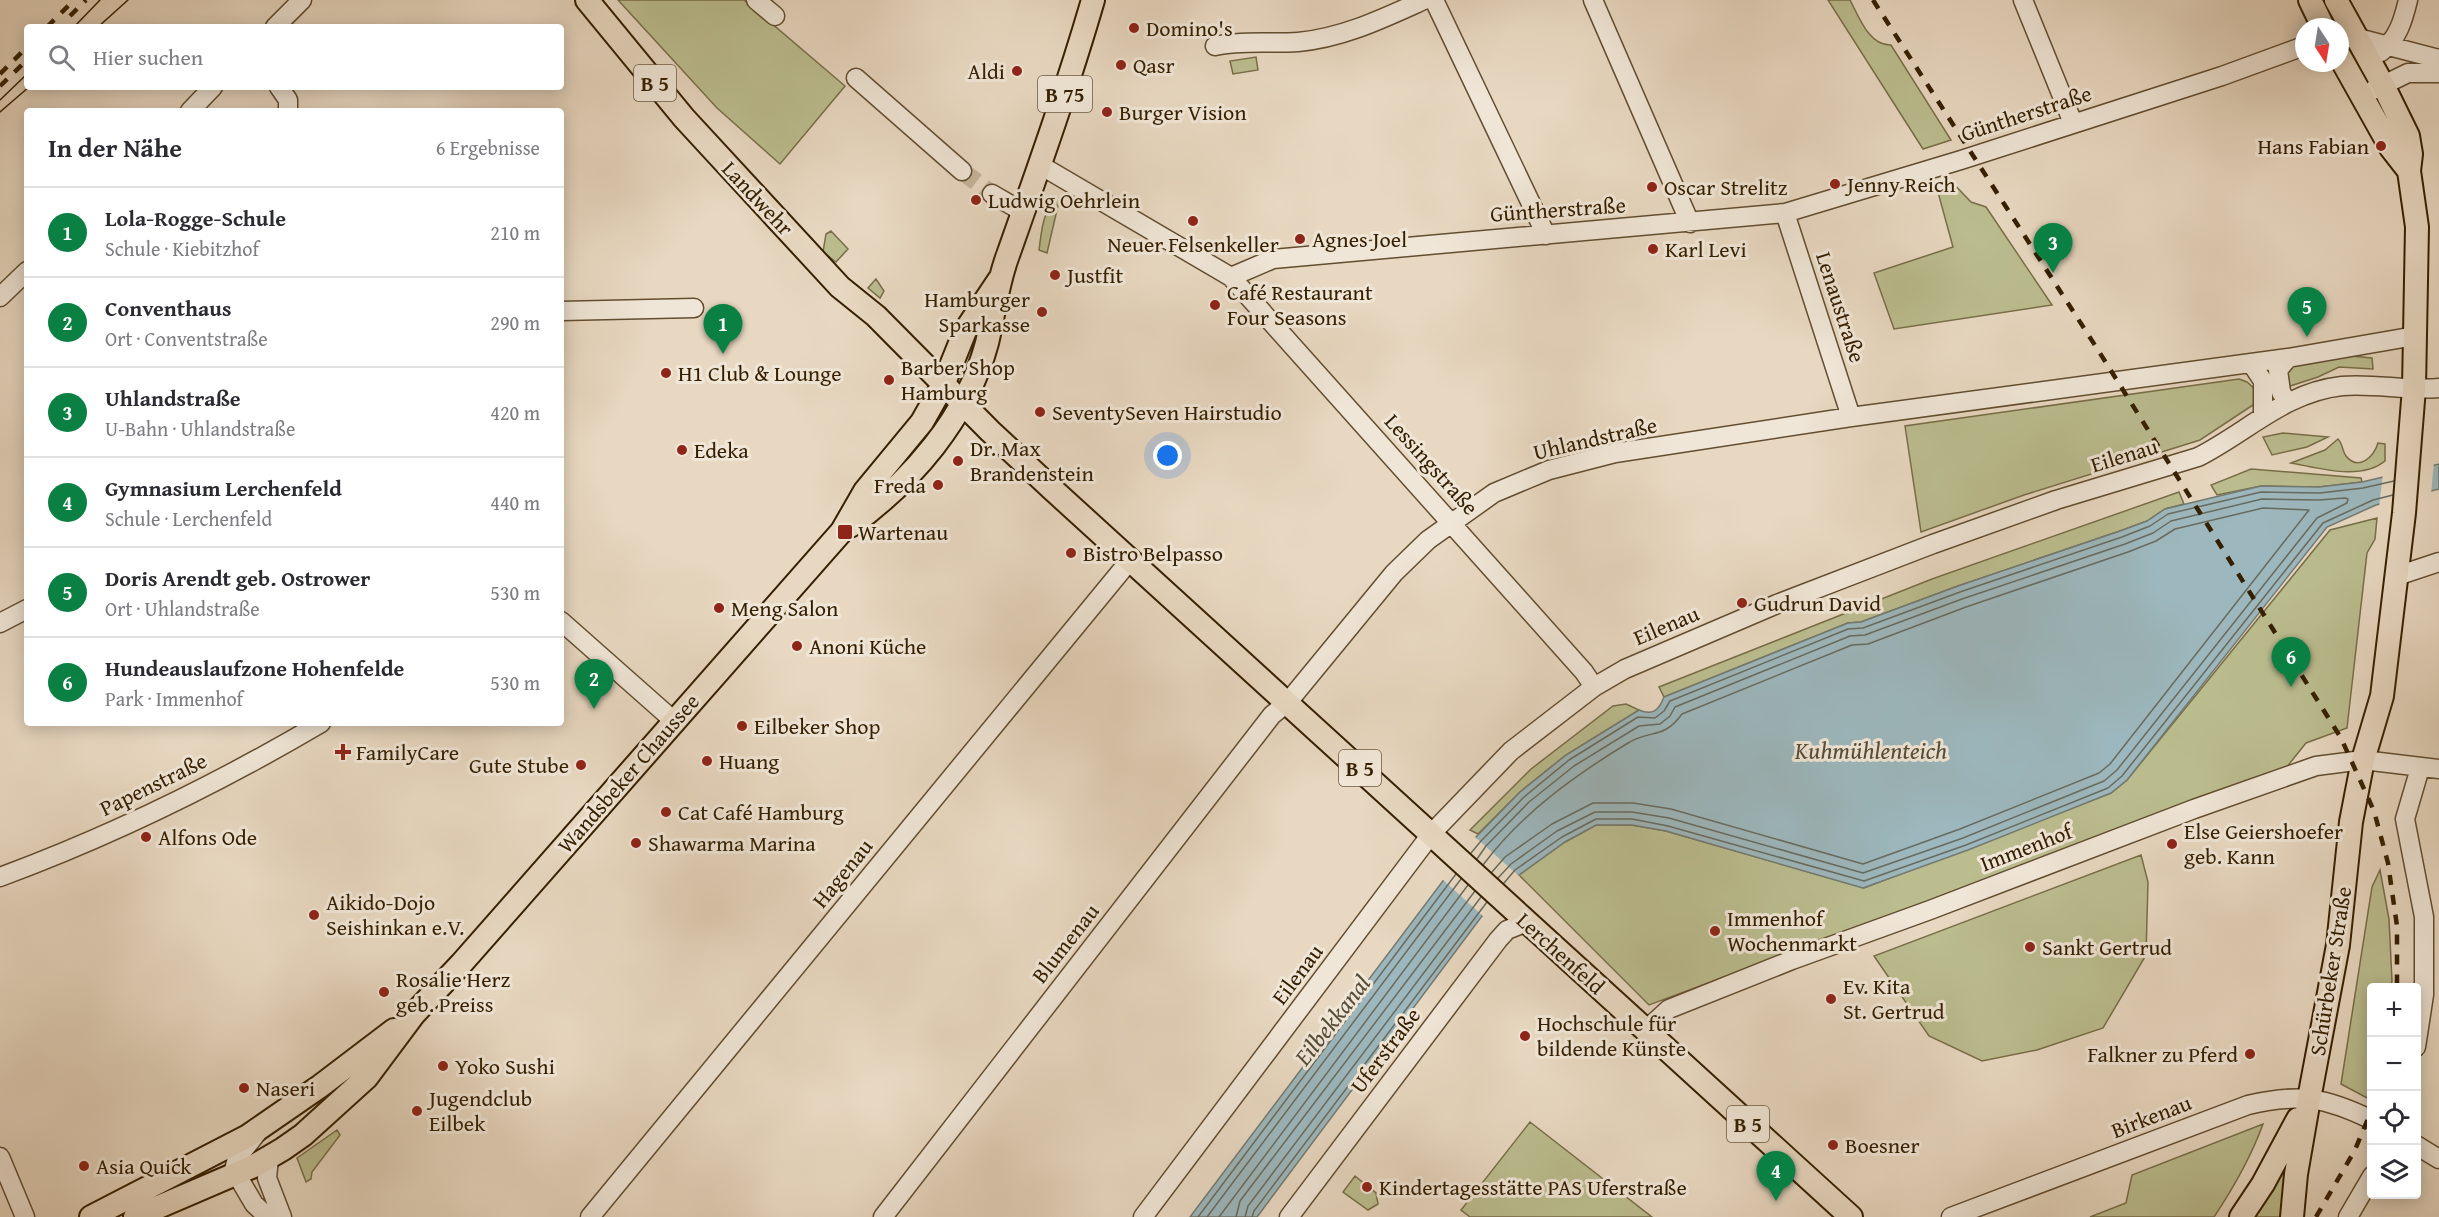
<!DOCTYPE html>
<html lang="de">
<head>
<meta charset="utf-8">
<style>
	:root { --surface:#fff; --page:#f7f7f7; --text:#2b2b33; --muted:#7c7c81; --line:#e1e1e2; --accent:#0b8043 }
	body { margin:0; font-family:"Gentium Book Plus",serif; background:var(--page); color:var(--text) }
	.controls { position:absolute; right:18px; bottom:18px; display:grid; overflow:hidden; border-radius:6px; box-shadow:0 3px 15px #0003 }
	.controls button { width:54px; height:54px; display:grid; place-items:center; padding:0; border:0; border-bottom:2px solid var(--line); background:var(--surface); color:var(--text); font:30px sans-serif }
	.compass { position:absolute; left:2295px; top:18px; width:54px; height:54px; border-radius:50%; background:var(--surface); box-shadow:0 3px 15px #0003; rotate:168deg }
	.you { position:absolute; left:1168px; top:456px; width:21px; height:21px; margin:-15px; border:4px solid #fff; border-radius:50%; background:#1a73e8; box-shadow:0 0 0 9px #1a73e833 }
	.badge { display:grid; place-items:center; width:39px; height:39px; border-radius:50%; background:var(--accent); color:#fff; font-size:20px; font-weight:700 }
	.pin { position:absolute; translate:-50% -50px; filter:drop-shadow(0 2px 3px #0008) }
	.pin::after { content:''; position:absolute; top:32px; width:21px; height:18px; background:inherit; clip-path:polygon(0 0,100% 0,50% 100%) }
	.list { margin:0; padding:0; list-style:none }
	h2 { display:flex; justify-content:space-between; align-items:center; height:78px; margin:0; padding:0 24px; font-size:26px }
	h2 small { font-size:20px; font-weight:400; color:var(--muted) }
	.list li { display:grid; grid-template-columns:39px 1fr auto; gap:18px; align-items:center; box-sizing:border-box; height:90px; padding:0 24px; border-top:2px solid var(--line) }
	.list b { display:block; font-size:22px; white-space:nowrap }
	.list p { margin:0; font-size:20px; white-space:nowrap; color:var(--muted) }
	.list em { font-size:20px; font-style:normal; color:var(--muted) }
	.icon { flex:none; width:33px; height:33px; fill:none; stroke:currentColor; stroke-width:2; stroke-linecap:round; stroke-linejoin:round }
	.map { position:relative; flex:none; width:2439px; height:1217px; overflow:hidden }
	.search { position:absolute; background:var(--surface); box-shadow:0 3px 15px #0003; left:24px; top:24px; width:540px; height:66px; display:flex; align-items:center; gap:15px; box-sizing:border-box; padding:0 21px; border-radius:6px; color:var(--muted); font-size:22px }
	.panel { position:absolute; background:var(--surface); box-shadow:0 3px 15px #0003; left:24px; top:108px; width:540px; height:618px; border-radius:6px }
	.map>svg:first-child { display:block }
	.green { fill:#bbbd8f; stroke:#786e48; stroke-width:1.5 }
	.water { fill:#9cb7bd; stroke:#737a71; stroke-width:1.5 }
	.pier { fill:#e8d8c1 }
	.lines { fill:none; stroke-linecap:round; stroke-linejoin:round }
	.shore { stroke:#686b5e; stroke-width:1.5 }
	.minor-tunnel { stroke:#c4b39a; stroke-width:18; stroke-dasharray:18 9; stroke-linecap:butt }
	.minor-casing { stroke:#624d30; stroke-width:21 }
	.major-casing { stroke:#351f00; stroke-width:26 }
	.minor { stroke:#f0e6d7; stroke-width:18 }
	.major { stroke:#e8d8c1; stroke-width:22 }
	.tram { stroke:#351f00; stroke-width:1.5 }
	.rail { stroke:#351f00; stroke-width:4.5; stroke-dasharray:10 10; stroke-linecap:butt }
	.poi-dot { fill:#8f2418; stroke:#f0e6d7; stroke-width:2 }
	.labels { text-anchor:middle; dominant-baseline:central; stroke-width:6; stroke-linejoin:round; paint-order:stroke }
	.shield { fill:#f0e6d7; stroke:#6d5b40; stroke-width:1.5 }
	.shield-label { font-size:21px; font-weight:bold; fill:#351f00 }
	.poi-label { font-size:22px; fill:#351f00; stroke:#f0e6d7; text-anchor:start }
	.street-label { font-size:22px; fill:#351f00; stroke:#f0e6d7 }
	.water-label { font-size:24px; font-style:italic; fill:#544d39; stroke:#f0e6d7 }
</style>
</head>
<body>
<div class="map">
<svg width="2439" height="1217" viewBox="0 0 2439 1217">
	<rect width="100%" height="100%" fill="#e8d8c1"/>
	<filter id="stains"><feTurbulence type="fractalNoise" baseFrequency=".00333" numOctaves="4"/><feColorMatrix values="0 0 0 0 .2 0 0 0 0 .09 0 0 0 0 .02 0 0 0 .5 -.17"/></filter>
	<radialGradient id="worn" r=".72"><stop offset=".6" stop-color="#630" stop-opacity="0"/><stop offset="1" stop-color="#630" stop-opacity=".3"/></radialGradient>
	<path class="green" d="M 618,0 L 744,0 L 845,86 L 780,164 L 717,108 Z
		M 1828,0 L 1850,0 C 1859,17 1869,46 1891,45 L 1951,140 L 1923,149 Z
		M 1256,57 L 1258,70 L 1233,74 L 1230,61 Z
		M 1950,180 L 1971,202 L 1986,207 L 2052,305 L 1894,329 L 1874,273 L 1953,247 L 1936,185 Z
		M 1060,197 L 1047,253 L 1039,250 C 1042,229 1042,210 1060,197 Z
		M 831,231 L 848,249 L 836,262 L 823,252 L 826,234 Z
		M 876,279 L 884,291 L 880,298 L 868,288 Z
		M 2352,356 L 2372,358 L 2373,369 L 2339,367 L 2318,377 L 2287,387 L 2283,381 L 2288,367 Z
		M 2239,379 L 2247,382 L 2256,390 L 2256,403 L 2200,440 L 2024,495 L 1921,532 L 1905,426 Z
		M 2283,433 L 2328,437 L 2307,447 L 2272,455 L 2263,437 Z
		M 2338,439 C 2343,444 2342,451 2346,456 C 2359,472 2374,456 2378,443 L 2385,444 L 2385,461 C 2361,481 2319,468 2291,463 L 2325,450 Z
		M 2251,469 L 2361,478 L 2362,482 L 2319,487 L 2261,486 L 2217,495 L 2211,485 Z
		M 2179,492 L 2184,504 L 2165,509 L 2147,521 L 2120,531 L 1958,586 L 1861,622 L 1848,623 L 1664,697 L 1659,687 L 1932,579 Z
		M 2377,518 L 2375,539 L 2367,553 L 2347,728 L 2306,743 L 2286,768 L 1649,1005 L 1519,875 L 1565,842 L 1596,825 L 1632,825 L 1666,831 L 1864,888 L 2111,793 L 2127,780 L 2330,530 Z
		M 1626,704 L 1639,710 L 1566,755 L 1520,792 L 1478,834 L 1470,830 L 1531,769 L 1613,706 Z
		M 2141,855 L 2148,882 L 2146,955 L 2103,1028 L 2037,1050 L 1982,1061 L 1929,1036 L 1874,956 Z
		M 2380,870 L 2389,919 L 2392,981 L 2391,987 L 2372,988 L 2372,1086 L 2367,1098 L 2341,1084 L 2372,887 Z
		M 1530,1122 L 1652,1217 L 1470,1217 L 1461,1210 Z
		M 2263,1124 C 2251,1157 2234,1187 2214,1217 L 2090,1217 L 2126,1203 L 2132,1175 Z
		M 337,1130 L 340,1135 L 312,1172 L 311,1179 L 306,1182 L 297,1158 Z
		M 2285,1161 L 2288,1167 L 2281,1217 L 2253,1217 Z
		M 1355,1176 L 1376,1193 L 1378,1204 L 1368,1210 L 1343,1192 Z"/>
	<path class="water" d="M 2439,464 L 2439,489 L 2376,505 L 2327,527 L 2127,780 L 2111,793 L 1968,850 L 1863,888 L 1666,831 L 1632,825 L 1596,825 L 1565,842 L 1519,875 L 1482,916 L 1257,1217 L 1190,1217 L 1476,837 L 1520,792 L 1566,755 L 1639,710 C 1653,716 1659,710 1664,697 L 1848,623 L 1861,622 L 1958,586 L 2120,531 L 2147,521 L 2165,509 L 2261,486 L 2319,487 L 2362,482 Z"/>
	<path class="pier" d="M 2434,462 L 2431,494 L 2379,507 L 2383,474 Z
		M 1474,836 L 1520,877 L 1484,917 L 1441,878 Z"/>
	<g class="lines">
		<path class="shore" d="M 1471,853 L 1481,841 L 1524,797 L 1569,760 L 1638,717 L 1655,718 L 1664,711 L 1670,701 L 1848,629 L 1863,628 L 1960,592 L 2122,537 L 2150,526 L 2168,514 L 2261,492 L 2320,493 L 2363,488 L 2394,481
			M 1477,859 L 1486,846 L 1529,802 L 1574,766 L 1639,726 L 1660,724 L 1670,716 L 1675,707 L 1850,636 L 1865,635 L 1962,599 L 2125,544 L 2153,533 L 2171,521 L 2262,499 L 2319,500 L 2345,498 L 2348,499 L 2347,503 L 2317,518 L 2117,770 L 2104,781 L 1963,838 L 1863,873 L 1669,818 L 1632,812 L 1595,812 L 1557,831 L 1511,864 L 1498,878
			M 1483,865 C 1522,813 1574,776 1628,743 C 1651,729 1663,740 1682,714 L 1852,645 L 1868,644 L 1966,607 L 2128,552 L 2156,541 L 2175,529 L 2263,508 L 2309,510 L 2110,764 L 2099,773 L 1960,829 L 1863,864 L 1671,809 L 1633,803 L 1593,803 L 1552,824 L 1505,857 L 1492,872
			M 1504,883 L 1515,870 L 1562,837 L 1596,819 L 1632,819 L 1668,826 L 1864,881 L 1966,845 L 2108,788 L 2122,776 L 2323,523 L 2373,500 L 2393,495
			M 1198,1217 L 1456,874
			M 1207,1217 L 1461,879
			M 1219,1217 L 1468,885
			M 1236,1217 L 1240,1201 L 1475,891
			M 1245,1217 L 1248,1206 L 1481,897
			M 1252,1217 L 1254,1211 L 1487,902"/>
		<path class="minor-tunnel" d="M 962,171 L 992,194"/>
		<defs>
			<path id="minor" d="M 756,0 L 775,16
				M 1434,0 L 1546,235
				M 1593,0 L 1690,223
				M 2023,0 L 2073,123
				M 275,27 L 302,0
				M 2340,38 L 2358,38 L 2439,59
				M 1215,46 C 1243,40 1270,44 1298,42 C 1343,38 1384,18 1424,0
				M 2381,52 C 2398,38 2403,21 2408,0
				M 856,78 L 962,171
				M 279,87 L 288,100 L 288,111
				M 2373,90 L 2408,73 L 2439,73
				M 190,111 L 213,87
				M 1040,165 L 1231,277 L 1584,672 L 1594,687
				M 992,194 L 1023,212
				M 1785,213 L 1851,417
				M 1231,277 L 1273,259 L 1785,213 L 1961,160 L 2222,76 L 2304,46
				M 0,297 L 27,271
				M 561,311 L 694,308
				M 2251,363 L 2263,381 L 2263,415
				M 2287,402 L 2281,392 L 2278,370 L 2288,358
				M 2397,576 L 2439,562
				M 561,621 L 674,721
				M 0,623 L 27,609
				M 0,877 C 111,836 219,783 321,723
				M 1646,1030 L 1669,1009 L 1792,960 L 1930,910 L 2194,809 L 2316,766 L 2363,760 L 2439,769
				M 2416,1047 L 2424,995 L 2424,917 L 2405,819 L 2420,768
				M 257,1133 L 237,1158 L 234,1170 L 254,1204 L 268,1217
				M 2416,1145 L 2439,1159
				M 0,1157 L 25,1217
				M 269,1158 L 267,1178 L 282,1217
				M 590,1217 L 1131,559
				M 883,1217 L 1272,715 L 1288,702 L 1394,573 L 1428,540 L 1494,493 L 1549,470 L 1615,453 L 1851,417 L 2288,358 L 2415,336
				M 1143,1217 L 1432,833 L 1511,751 L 1594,687 L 1625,669 L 1777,604 L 1933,544 L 2056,500 L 2198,457 C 2246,433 2285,392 2342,386 C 2374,383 2407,391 2439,388
				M 1289,1217 L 1498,940 L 1507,930 L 1527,922
				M 1951,1217 L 2248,1105 C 2299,1093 2325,1097 2372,1120
				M 2348,1217 L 2372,1176"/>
			<path id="major" d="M 587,0 L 684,118 L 840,287 L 876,316 L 990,431 L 1051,488 L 1851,1217
				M 2310,0 L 2323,27
				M 2340,57 L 2391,148 L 2409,171
				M 850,526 C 911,482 967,418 987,343 C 994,314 997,284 1008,255 C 1038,170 1068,86 1093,0
				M 91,1217 L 248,1136 L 319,1087 L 394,1030
				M 135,1217 L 254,1166 L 283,1149 L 303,1135 L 367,1077 L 414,1014 L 461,964 L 842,531 L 865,491 L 922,422 L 944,383 L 965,331 L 999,280
				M 2241,1217 L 2263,1184 L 2298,1119
				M 2292,1217 L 2296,1174 L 2309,1099 L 2338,945 L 2351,822 L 2363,760 L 2382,696 L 2404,513 L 2414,388 L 2417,227 L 2409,171 L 2411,154 L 2408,136 L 2383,85 L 2336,0"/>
		</defs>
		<use href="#minor" class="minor-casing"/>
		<use href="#major" class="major-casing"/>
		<use href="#minor" class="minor"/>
		<use href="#major" class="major"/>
		<path class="tram" d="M 74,27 L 100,0
			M 98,27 L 128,0
			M 0,100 L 27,74
			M 0,112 L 29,87"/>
		<path class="rail" d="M 1873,0 L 2098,350 L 2341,738 L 2374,811 L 2388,863 L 2397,926 L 2397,988
			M 70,16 L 86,0
			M 47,27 L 74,0
			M 0,74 L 27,47
			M 0,86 L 27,60
			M 2316,1217 L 2355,1150 L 2372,1109"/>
	</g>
	<g class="poi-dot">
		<circle cx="1134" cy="28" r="6"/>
		<circle cx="1121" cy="65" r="6"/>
		<circle cx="1017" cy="71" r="6"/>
		<circle cx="1107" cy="112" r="6"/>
		<circle cx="2381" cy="146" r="6"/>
		<circle cx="1835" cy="184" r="6"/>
		<circle cx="1652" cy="187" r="6"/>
		<circle cx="976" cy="200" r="6"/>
		<circle cx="1193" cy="221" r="6"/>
		<circle cx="1300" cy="239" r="6"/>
		<circle cx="1653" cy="249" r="6"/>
		<circle cx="1055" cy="275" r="6"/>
		<circle cx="1215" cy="305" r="6"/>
		<circle cx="1042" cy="312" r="6"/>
		<circle cx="666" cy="373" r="6"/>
		<circle cx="889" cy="380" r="6"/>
		<circle cx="1040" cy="412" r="6"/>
		<circle cx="682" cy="450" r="6"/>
		<circle cx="958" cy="461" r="6"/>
		<circle cx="938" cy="485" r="6"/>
		<rect x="837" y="524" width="16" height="16" rx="3"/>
		<circle cx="1071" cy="553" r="6"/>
		<circle cx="1742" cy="603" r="6"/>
		<circle cx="719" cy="608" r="6"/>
		<circle cx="797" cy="646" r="6"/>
		<circle cx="742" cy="726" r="6"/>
		<path d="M340 743h6v6h6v6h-6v6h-6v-6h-6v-6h6z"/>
		<circle cx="707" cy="761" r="6"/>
		<circle cx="581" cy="765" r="6"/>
		<circle cx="666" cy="812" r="6"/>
		<circle cx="146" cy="837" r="6"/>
		<circle cx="636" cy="843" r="6"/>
		<circle cx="2172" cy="844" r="6"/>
		<circle cx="314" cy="915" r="6"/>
		<circle cx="1715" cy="931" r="6"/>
		<circle cx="2030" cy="947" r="6"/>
		<circle cx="384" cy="992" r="6"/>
		<circle cx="1831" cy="999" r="6"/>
		<circle cx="1525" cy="1036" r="6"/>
		<circle cx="2250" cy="1054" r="6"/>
		<circle cx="443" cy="1066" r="6"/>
		<circle cx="244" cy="1088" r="6"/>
		<circle cx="417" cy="1111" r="6"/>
		<circle cx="1833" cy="1145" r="6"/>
		<circle cx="84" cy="1166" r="6"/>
		<circle cx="1367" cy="1187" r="6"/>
	</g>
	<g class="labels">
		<g class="shield">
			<rect x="634" y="65" width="42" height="36" rx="4.5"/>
			<rect x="1038" y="76" width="54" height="36" rx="4.5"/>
			<rect x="1339" y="750" width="42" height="36" rx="4.5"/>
			<rect x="1727" y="1106" width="42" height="36" rx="4.5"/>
		</g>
		<g class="shield-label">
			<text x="655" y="83">B 5</text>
			<text x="1065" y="94">B 75</text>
			<text x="1360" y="768">B 5</text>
			<text x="1748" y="1124">B 5</text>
		</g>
		<g class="poi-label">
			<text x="1146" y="28">Domino's</text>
			<text x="1133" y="65">Qasr</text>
			<text x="1005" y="71" text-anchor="end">Aldi</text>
			<text x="1119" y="112">Burger Vision</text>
			<text x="2369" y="146" text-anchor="end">Hans Fabian</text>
			<text x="1847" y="184">Jenny Reich</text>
			<text x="1664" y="187">Oscar Strelitz</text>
			<text x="988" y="200">Ludwig Oehrlein</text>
			<text x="1312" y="239">Agnes Joel</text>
			<text x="1193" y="244" text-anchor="middle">Neuer Felsenkeller</text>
			<text x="1665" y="249">Karl Levi</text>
			<text x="1067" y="275">Justfit</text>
			<text x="1227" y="292">Café Restaurant<tspan x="1227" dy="25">Four Seasons</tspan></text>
			<text x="1030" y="299" text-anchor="end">Hamburger<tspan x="1030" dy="25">Sparkasse</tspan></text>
			<text x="901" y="367">Barber Shop<tspan x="901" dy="25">Hamburg</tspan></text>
			<text x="678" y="373">H1 Club &amp; Lounge</text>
			<text x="1052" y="412">SeventySeven Hairstudio</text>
			<text x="970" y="448">Dr. Max<tspan x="970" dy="25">Brandenstein</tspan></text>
			<text x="694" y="450">Edeka</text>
			<text x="926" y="485" text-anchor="end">Freda</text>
			<text x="858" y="532">Wartenau</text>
			<text x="1083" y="553">Bistro Belpasso</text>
			<text x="1754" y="603">Gudrun David</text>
			<text x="731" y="608">Meng Salon</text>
			<text x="809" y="646">Anoni Küche</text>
			<text x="754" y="726">Eilbeker Shop</text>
			<text x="356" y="752">FamilyCare</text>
			<text x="719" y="761">Huang</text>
			<text x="569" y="765" text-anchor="end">Gute Stube</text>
			<text x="678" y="812">Cat Café Hamburg</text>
			<text x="2184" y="831">Else Geiershoefer<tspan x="2184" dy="25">geb. Kann</tspan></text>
			<text x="158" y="837">Alfons Ode</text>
			<text x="648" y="843">Shawarma Marina</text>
			<text x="326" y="902">Aikido-Dojo<tspan x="326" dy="25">Seishinkan e.V.</tspan></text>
			<text x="1727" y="918">Immenhof<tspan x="1727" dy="25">Wochenmarkt</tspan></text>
			<text x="2042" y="947">Sankt Gertrud</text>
			<text x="396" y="979">Rosalie Herz<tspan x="396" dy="25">geb. Preiss</tspan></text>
			<text x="1843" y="986">Ev. Kita<tspan x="1843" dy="25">St. Gertrud</tspan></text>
			<text x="1537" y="1023">Hochschule für<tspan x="1537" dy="25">bildende Künste</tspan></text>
			<text x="2238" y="1054" text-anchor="end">Falkner zu Pferd</text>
			<text x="455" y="1066">Yoko Sushi</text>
			<text x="256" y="1088">Naseri</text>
			<text x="429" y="1098">Jugendclub<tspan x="429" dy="25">Eilbek</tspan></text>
			<text x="1845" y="1145">Boesner</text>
			<text x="96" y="1166">Asia Quick</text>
			<text x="1379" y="1187">Kindertagesstätte PAS Uferstraße</text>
		</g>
		<g class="street-label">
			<text transform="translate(2026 113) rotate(-18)">Güntherstraße</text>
			<text transform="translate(758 198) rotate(47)">Landwehr</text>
			<text transform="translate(1558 209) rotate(-4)">Güntherstraße</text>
			<text transform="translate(1841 307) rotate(72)">Lenaustraße</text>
			<text transform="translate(1595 438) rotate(-13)">Uhlandstraße</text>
			<text transform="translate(2124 455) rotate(-17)">Eilenau</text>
			<text transform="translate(1432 464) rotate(48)">Lessingstraße</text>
			<text transform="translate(1666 625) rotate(-23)">Eilenau</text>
			<text transform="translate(628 773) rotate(-49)">Wandsbeker Chaussee</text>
			<text transform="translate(153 784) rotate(-26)">Papenstraße</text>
			<text transform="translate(2026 847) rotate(-21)">Immenhof</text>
			<text transform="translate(842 873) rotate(-51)">Hagenau</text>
			<text transform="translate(1065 943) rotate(-52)">Blumenau</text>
			<text transform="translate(1561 953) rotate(42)">Lerchenfeld</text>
			<text transform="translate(2330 971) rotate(-81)">Schürbeker Straße</text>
			<text transform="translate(1297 974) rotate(-53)">Eilenau</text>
			<text transform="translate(1385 1050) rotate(-53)">Uferstraße</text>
			<text transform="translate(2151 1116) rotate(-21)">Birkenau</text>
		</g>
		<g class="water-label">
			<text x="1871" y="750">Kuhmühlenteich</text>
			<text transform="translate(1332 1020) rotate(-52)">Eilbekkanal</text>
		</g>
	</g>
	<rect width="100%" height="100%" filter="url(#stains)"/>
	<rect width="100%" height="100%" fill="url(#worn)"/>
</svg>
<div class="controls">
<button>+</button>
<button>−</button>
<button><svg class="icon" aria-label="locate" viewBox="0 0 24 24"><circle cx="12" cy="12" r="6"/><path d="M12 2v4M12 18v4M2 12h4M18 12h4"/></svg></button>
<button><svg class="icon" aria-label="layers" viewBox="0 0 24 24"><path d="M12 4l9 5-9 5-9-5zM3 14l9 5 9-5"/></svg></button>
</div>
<svg class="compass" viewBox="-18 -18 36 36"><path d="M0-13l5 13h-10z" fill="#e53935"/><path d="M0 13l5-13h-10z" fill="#7c7c81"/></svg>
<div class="you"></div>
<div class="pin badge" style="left:723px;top:354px">1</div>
<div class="pin badge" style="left:594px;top:709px">2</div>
<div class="pin badge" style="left:2053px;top:273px">3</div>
<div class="pin badge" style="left:1776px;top:1201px">4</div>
<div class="pin badge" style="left:2307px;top:337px">5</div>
<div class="pin badge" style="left:2291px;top:687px">6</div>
<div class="search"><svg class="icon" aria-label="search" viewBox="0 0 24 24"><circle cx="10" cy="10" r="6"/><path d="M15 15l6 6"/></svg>Hier suchen</div>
<section class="panel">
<h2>In der Nähe<small>6 Ergebnisse</small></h2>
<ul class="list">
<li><span class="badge">1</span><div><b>Lola-Rogge-Schule</b><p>Schule · Kiebitzhof</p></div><em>210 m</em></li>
<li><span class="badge">2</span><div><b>Conventhaus</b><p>Ort · Conventstraße</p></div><em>290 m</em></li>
<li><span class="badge">3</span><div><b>Uhlandstraße</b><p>U-Bahn · Uhlandstraße</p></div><em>420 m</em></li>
<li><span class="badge">4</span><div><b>Gymnasium Lerchenfeld</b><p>Schule · Lerchenfeld</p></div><em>440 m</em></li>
<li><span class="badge">5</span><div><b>Doris Arendt geb. Ostrower</b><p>Ort · Uhlandstraße</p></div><em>530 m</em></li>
<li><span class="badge">6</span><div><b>Hundeauslaufzone Hohenfelde</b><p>Park · Immenhof</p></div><em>530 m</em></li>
</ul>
</section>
</div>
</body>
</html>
